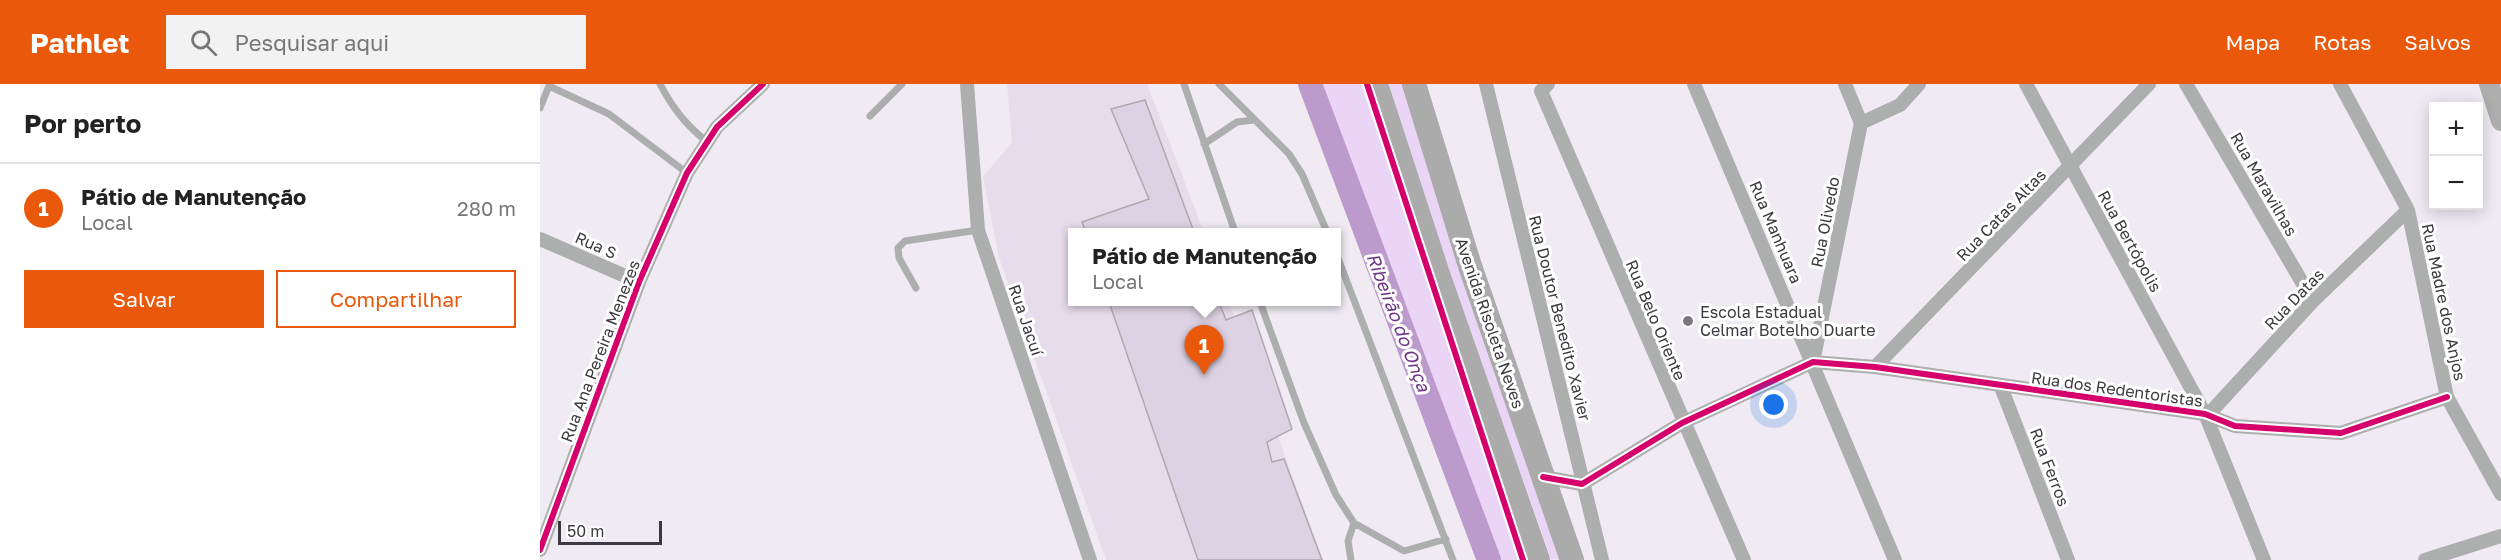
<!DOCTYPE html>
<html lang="pt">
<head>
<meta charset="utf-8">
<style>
	:root { --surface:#fff; --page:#f2f2f2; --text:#222; --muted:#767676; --line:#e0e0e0; --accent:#ea580c }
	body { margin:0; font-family:"Golos Text",sans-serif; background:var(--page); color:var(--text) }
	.controls { position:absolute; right:18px; top:18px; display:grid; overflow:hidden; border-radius:0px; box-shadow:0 3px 15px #0003 }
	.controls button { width:54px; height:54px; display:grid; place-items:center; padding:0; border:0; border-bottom:2px solid var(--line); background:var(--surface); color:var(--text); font:30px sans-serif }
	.scale { position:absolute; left:18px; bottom:15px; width:104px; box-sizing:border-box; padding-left:6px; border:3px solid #3d3940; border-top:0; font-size:16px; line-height:21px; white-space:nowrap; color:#3d3940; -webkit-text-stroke:4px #fff; paint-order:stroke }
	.you { position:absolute; left:1234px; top:321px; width:21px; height:21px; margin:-15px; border:4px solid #fff; border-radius:50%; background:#1a73e8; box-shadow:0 0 0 9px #1a73e833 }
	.badge { display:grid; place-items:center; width:39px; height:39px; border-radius:50%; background:var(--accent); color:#fff; font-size:20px; font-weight:700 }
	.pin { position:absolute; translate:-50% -50px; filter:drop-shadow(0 2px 3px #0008) }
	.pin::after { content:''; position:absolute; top:32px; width:21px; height:18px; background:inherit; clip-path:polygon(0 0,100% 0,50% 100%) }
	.popup { position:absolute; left:528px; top:144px; width:273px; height:78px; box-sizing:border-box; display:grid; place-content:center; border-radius:0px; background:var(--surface); filter:drop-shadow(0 2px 4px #0005); font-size:20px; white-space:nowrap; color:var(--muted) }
	.popup b { font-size:22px; color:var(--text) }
	.popup::after { content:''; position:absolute; left:50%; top:100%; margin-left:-12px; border:12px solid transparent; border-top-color:var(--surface) }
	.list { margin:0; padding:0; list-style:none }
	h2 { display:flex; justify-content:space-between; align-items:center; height:78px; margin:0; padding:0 24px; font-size:26px }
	h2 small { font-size:20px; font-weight:400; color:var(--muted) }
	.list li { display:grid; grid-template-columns:39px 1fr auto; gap:18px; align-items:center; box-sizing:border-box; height:90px; padding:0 24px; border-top:2px solid var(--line) }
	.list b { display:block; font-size:22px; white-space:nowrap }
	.list p { margin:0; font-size:20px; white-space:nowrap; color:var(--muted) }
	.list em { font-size:20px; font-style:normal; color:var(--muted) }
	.actions { display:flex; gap:12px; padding:18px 24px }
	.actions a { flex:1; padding:14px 0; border:2px solid var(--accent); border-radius:0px; text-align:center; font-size:21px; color:var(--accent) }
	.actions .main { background:var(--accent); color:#fff }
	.icon { flex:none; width:33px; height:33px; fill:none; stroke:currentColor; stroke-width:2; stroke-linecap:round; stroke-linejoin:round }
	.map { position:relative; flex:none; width:1961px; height:476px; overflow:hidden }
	header { display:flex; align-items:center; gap:36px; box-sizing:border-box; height:84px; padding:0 30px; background:var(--accent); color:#fff }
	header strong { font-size:28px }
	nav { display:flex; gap:33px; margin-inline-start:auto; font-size:21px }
	.search { width:420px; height:54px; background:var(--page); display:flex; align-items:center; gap:15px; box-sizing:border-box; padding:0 21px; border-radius:0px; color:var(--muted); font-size:22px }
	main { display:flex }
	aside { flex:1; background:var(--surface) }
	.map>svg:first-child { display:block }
	.built { fill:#e7dcec }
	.green { fill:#ebd5f6 }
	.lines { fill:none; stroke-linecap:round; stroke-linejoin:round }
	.river { stroke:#bc9acb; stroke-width:24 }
	.building { fill:#ddd2e3; stroke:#ada9ae; stroke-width:1.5 }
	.lane { stroke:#adaeae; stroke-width:7 }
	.street { stroke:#adaeae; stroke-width:14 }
	.secondary { stroke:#aeaeae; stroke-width:20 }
	.highway { stroke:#ababac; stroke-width:24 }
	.cycleway-casing { stroke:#fff; stroke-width:10 }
	.cycleway { stroke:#d6006c; stroke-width:6 }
	.poi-dot { fill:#7c777e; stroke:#fff; stroke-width:2 }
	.labels { text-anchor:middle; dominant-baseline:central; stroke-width:6; stroke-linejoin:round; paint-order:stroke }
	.street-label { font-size:16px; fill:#3d3940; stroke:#fff }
	.poi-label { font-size:16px; fill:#3d3940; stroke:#fff; text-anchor:start }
	.water-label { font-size:18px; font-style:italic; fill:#6e3587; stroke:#fff }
</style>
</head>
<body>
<header>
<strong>Pathlet</strong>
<div class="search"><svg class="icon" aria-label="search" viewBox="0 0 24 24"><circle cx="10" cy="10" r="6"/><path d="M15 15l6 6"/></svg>Pesquisar aqui</div>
<nav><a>Mapa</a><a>Rotas</a><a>Salvos</a></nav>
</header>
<main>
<aside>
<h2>Por perto<small></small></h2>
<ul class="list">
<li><span class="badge">1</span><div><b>Pátio de Manutenção</b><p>Local</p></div><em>280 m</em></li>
</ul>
<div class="actions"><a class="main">Salvar</a><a>Compartilhar</a></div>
</aside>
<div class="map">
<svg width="1961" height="476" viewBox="0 0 1961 476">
	<rect width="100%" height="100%" fill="#f0eaf2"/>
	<path class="built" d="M 467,0 L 607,0 L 664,148 L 532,148 L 532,218 L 689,218 L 783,476 L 566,476 L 459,174 L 443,93 L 472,58 Z"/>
	<path class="green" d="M 775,0 L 821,0 L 979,476 L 952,476 L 905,339 Z
		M 849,0 L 863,0 L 1023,476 L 1011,475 C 956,317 896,161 849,0 Z"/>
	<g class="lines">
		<path class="river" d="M 770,0 L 949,476"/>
	</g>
	<path class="building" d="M 605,16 L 654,148 L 546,148 L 542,138 L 609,115 L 571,25 Z
		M 569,218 L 679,218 L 686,236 L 712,226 L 752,345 L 727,358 L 732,378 L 744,375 L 782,476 L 658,476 Z"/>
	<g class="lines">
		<path class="lane" d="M 120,0 C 132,23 145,40 166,57
			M 644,0 L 695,148
			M 679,0 L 749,70 L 762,90 L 787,148
			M 0,24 L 9,2 L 69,30 L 147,89
			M 330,32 L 362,0
			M 664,60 L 697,38 L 714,36
			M 796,169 L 913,476
			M 376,204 L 359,174 L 358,164 L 365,157 L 438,146
			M 720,218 L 764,339 L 796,411 L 814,439 L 864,467 L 906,455
			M 811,476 L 808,457 L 814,439"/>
		<path class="street" d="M 427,0 L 438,146 L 550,476
			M 946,0 L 1062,476
			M 1008,0 L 1001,7 L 1204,476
			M 1154,0 L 1355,476
			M 1305,0 L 1321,39
			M 1486,0 L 1665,330 L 1724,476
			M 1646,0 L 1773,217
			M 1800,0 L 1868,126 L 1907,313 L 1961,410
			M 1321,39 L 1360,21 L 1379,0
			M 0,155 L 99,198
			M 1273,278 L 1321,39
			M 1335,283 L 1609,0
			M 1461,303 L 1528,476
			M 1668,331 L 1773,217 L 1868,126
			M 1003,393 L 1042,400 L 1142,339 L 1273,278 L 1335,283 L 1665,330 L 1695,342 L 1801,349 L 1907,313
			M 0,466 L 99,198 L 147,89 L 177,43 L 223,0
			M 1885,476 L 1961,452"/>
		<path class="secondary" d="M 1949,0 L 1961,37"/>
		<path class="highway" d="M 836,0 L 898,190 L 998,476
			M 874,0 L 930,182 L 1032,476"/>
		<defs>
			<path id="cycleway" d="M 827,0 L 983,476
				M 1003,393 L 1042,400 L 1142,339 L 1273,278 L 1335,283 L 1665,330 L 1695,342 L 1801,349 L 1907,313
				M 0,466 L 99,198 L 147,89 L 177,43 L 223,0"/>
		</defs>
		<use href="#cycleway" class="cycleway-casing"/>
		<use href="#cycleway" class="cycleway"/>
	</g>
	<circle class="poi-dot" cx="1148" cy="237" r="6"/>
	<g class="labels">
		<g class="street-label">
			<text transform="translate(1724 100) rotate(60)">Rua Maravilhas</text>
			<text transform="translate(1461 131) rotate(-46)">Rua Catas Altas</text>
			<text transform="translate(1285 138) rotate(-79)">Rua Olivedo</text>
			<text transform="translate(1236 148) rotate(67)">Rua Manhuara</text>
			<text transform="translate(1590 157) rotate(61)">Rua Bertópolis</text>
			<text transform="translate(56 161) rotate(24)">Rua S</text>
			<text transform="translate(1754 215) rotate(-46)">Rua Datas</text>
			<text transform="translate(1904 218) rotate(78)">Rua Madre dos Anjos</text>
			<text transform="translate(1020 234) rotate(76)">Rua Doutor Benedito Xavier</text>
			<text transform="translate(486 236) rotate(71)">Rua Jacuí</text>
			<text transform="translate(1116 236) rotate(67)">Rua Belo Oriente</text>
			<text transform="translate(950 239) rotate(71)">Avenida Risoleta Neves</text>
			<text transform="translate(60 267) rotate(-69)">Rua Ana Pereira Menezes</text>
			<text transform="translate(1577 305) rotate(8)">Rua dos Redentoristas</text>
			<text transform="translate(1510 383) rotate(69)">Rua Ferros</text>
		</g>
		<g class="poi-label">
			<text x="1160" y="228">Escola Estadual<tspan x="1160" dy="18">Celmar Botelho Duarte</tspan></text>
		</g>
		<g class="water-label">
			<text transform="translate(859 238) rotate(69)">Ribeirão do Onça</text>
		</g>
	</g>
</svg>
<div class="controls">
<button>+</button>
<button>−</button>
</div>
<div class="scale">50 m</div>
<div class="you"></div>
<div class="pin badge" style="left:664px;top:291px">1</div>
<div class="popup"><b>Pátio de Manutenção</b>Local</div>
</div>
</main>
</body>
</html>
